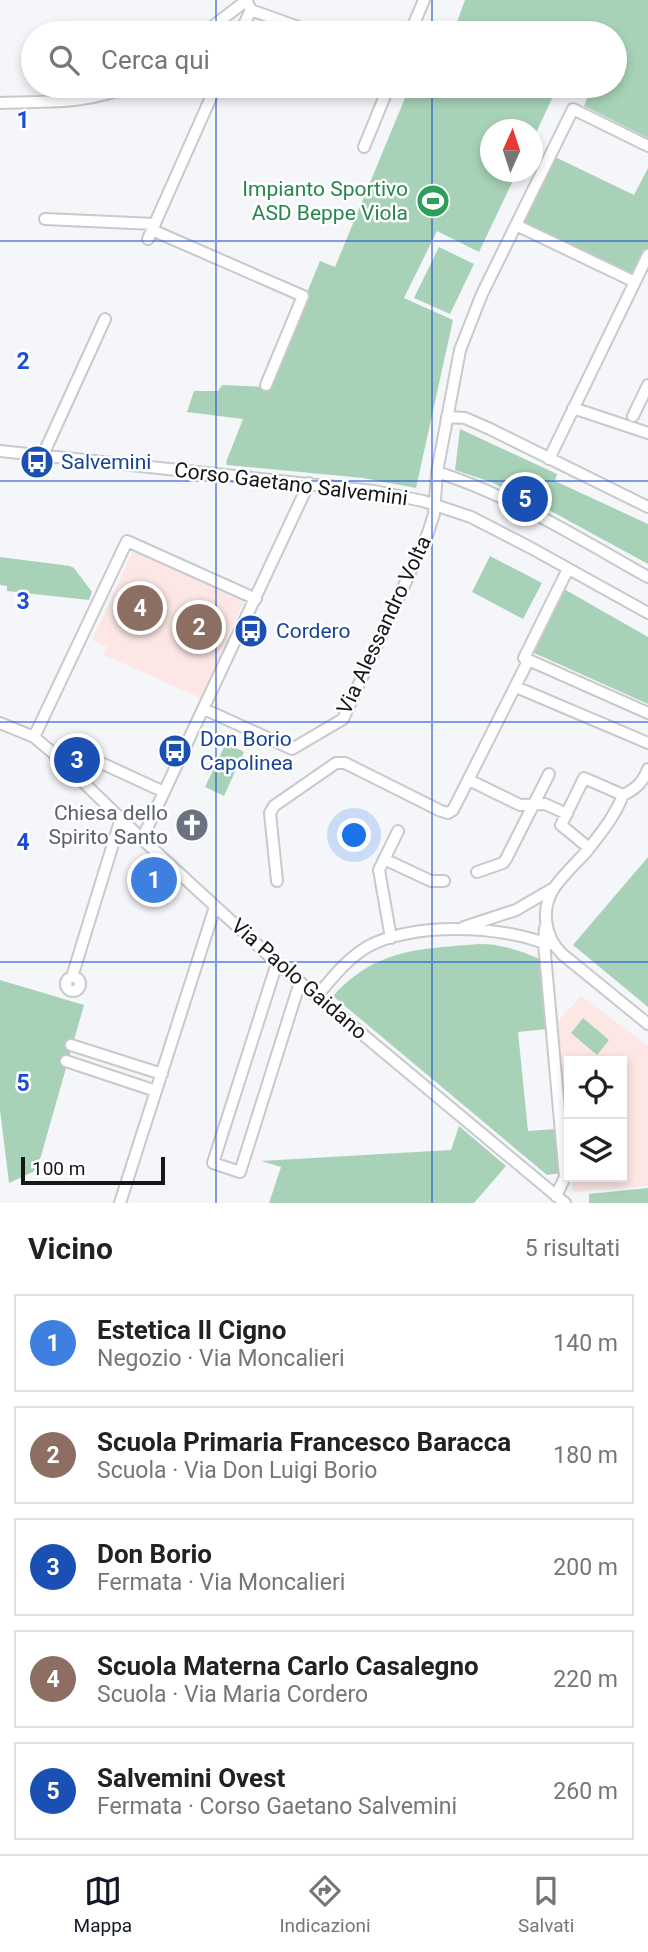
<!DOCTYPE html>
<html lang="it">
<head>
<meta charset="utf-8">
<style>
	:root { --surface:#fff; --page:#f6f6f6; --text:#222; --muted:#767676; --line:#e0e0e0; --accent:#111827 }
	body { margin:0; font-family:Roboto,sans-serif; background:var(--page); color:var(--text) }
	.controls { position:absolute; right:21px; bottom:21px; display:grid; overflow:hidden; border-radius:0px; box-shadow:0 4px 10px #0003 }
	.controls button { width:63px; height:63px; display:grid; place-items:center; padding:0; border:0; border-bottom:2px solid var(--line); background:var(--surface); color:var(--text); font:35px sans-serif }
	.compass { position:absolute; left:480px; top:119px; width:63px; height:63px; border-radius:50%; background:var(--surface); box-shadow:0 4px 10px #0003; rotate:3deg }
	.scale { position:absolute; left:21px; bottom:18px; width:144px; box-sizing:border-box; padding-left:7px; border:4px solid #171719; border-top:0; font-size:19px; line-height:24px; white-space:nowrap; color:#171719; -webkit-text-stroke:5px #fff; paint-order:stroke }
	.you { position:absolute; left:355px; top:836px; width:24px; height:24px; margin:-18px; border:5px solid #fff; border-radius:50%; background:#1a73e8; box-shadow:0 0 0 10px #1a73e833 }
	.badge { display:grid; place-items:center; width:46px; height:46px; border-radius:50%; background:var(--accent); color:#fff; font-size:23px; font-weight:700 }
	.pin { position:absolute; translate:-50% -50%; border:4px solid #fff; box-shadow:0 2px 7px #0006 }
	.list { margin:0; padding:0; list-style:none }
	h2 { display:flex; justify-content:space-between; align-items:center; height:91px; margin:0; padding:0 28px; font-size:30px }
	h2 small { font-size:23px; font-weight:400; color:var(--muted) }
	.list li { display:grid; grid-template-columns:46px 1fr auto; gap:21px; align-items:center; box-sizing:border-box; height:98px; margin:0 14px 14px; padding:0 14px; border:2px solid var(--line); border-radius:0px }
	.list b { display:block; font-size:26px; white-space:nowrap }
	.list p { margin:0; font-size:23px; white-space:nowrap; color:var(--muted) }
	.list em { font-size:23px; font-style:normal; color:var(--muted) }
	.icon { flex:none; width:38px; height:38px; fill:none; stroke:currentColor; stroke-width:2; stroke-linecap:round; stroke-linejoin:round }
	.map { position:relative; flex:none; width:648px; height:1203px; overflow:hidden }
	.search { position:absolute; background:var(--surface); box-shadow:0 4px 10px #0003; left:21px; right:21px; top:21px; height:77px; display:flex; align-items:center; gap:18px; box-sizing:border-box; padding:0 24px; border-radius:38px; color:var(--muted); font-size:26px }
	.sheet { height:651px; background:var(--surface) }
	nav { display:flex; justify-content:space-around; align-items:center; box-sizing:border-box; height:98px; border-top:2px solid var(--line); background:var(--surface); font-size:19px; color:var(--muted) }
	nav a { display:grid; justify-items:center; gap:4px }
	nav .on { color:var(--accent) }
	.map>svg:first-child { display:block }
	.education { fill:#fce7e5 }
	.green { fill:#a7d2b7 }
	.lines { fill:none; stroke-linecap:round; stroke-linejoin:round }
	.minor-casing { stroke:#c8c9cd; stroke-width:14 }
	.minor { stroke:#fff; stroke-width:10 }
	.grid { fill:none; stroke:#1d4ed8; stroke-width:2; stroke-opacity:0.55 }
	.labels { text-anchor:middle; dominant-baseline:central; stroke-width:5; stroke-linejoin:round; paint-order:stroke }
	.leisure-label { font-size:21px; fill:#27864d; stroke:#fff; text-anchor:end }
	.transit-label { font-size:21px; fill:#164399; stroke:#fff; text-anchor:start }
	.street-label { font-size:21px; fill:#171719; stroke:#fff }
	.worship-label { font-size:21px; fill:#5b616d; stroke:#fff; text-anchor:end }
	.grid-label { font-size:23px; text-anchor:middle; font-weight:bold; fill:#1d4ed8; stroke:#fff; stroke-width:5; stroke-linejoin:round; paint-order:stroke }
</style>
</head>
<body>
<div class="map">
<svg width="648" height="1203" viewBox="0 0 648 1203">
	<rect width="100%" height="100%" fill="#f5f6fa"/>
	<path class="education" d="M 133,551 L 244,602 L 220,652 L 221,658 L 203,699 L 104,655 L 107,647 L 92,640 Z
		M 581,996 L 648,1046 L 648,1186 L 573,1192 L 572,1177 L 622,1177 L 622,1061 L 569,1061 L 569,1149 L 558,1021 Z"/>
	<path class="green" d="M 465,0 L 648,0 L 648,138 L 584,106 L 591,89 L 585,86 L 615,86 L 615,33 L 453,33 Z
		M 410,86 L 428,86 L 441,91 L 445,86 L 558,86 L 533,139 L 532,130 L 490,130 L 490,172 L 517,172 L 479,252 L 437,231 L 404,298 L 453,320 L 416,488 L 363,478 L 227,465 L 226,462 L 243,419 L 187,412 L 194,391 L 218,391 L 222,385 L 268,387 L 320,261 L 335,267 Z
		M 551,155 L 634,195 L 648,168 L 648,255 L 635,282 L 517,225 Z
		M 439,247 L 474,264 L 450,314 L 414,298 Z
		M 460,429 L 557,474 L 555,481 L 648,524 L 648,564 L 549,510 L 491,482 L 455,470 Z
		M 490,556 L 542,583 L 523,619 L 472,592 Z
		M 0,557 L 70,566 L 74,568 L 92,592 L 89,600 L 7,591 L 7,586 L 0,585 Z
		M 564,589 L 648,637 L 648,704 L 534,653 Z
		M 226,743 L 244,752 L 224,796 L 205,787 Z
		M 648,857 L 648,1007 L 573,945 Z
		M 479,944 C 501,944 519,950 540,959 L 547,1029 L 518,1032 L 528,1131 L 556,1129 L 560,1173 L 547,1175 L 333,996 C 376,949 418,949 479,944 Z
		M 0,980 L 84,1005 L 37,1170 L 9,1183 L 0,1110 Z
		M 583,1018 L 609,1040 L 597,1055 L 571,1033 Z
		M 459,1126 L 506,1166 L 474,1203 L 269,1203 L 281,1167 L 261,1161 L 451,1150 Z
		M 648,1188 L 648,1203 L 589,1203 L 589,1194 Z"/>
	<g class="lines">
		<defs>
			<path id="minor" d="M 251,10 L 315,33
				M 204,33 L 247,0
				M 240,33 L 251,10 L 248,4
				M 410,33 L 424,0
				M 0,103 C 46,101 85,105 129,86
				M 364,147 L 389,86
				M 45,219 L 155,224
				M 516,225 L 635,282
				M 152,230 L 303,296 L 266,385
				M 148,239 L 216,86
				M 573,408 L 648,433
				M 633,416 L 648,385
				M 447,417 L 465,418 L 490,429 L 648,507
				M 0,451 L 374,491 L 423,501 L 471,517 L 531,548 L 648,613
				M 43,455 L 105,319
				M 549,459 L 648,255
				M 437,472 C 512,496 580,539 648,577
				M 568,569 L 524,658 L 648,713
				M 516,687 L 648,743
				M 204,709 L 292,749 L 343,719 L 428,533 L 434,514 L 437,472 L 460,350 L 482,294 L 573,109 L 648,146
				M 0,723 L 34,737 L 53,753 L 142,839 L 277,963 L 565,1203
				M 34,737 L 127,541 L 256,599
				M 53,753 L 66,747 L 71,749 L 164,792
				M 469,780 L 520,805 L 545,804 L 567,814
				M 623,795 C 636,789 643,782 648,769
				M 142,839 L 309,483
				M 589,848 L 561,825 L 584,778 L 623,795 C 615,816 601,833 587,851 C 576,863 563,875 554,888 C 540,910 545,937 562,954 L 648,1024
				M 384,859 L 431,881 L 444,881
				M 477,872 L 503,863 L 506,859 L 549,774
				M 277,881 L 270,813 L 274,806 L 336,763 L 345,763 L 441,811 L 448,813 L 453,810 L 528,661
				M 464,927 L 516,910 L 552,889
				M 545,928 L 544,943 L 565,1177 L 556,1196
				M 391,938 L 379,870 L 398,831
				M 277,963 L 213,1163 L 240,1172 L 300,982
				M 72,977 L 121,818
				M66 984a7 7 0 1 1 14 0a7 7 0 1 1-14 0Z
				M 317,996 C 332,978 347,959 367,947 C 410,922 504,925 548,945
				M 71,1045 L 162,1074
				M 66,1061 L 156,1091
				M 120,1203 L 215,907"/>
		</defs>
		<use href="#minor" class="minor-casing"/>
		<use href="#minor" class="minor"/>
	</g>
	<path class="grid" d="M 216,0 L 216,33M 432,0 L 432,33M 216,86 L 216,1203M 432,86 L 432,1203M 0,241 L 648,241M 0,481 L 648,481M 0,722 L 648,722M 0,962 L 648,962"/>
	<defs>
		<symbol id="stadium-disc" viewBox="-11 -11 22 22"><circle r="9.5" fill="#2e9e5b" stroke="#fff"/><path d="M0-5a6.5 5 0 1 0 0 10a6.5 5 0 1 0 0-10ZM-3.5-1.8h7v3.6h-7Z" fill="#fff"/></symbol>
		<symbol id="bus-disc" viewBox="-11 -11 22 22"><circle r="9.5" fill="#1a4fb4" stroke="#fff"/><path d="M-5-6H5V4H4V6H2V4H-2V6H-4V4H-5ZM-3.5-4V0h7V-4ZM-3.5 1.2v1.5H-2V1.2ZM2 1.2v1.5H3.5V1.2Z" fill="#fff"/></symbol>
		<symbol id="church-disc" viewBox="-11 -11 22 22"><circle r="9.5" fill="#6b7280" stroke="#fff"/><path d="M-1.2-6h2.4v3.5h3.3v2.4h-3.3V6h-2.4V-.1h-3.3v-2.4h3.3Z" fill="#fff"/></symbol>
	</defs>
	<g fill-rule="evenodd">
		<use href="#stadium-disc" x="414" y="182" width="38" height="38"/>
		<use href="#bus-disc" x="18" y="443" width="38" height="38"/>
		<use href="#bus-disc" x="232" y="612" width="38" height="38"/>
		<use href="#bus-disc" x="156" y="732" width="38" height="38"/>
		<use href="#church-disc" x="173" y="806" width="38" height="38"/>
	</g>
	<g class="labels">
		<g class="leisure-label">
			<text x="408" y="189">Impianto Sportivo<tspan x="408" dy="24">ASD Beppe Viola</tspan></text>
		</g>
		<g class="transit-label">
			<text x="61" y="462">Salvemini</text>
			<text x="276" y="631">Cordero</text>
			<text x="200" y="739">Don Borio<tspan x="200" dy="24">Capolinea</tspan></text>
		</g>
		<g class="street-label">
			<text transform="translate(291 484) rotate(7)">Corso Gaetano Salvemini</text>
			<text transform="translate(384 625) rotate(-65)">Via Alessandro Volta</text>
			<text transform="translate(299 979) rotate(41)">Via Paolo Gaidano</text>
		</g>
		<g class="worship-label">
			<text x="168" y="813">Chiesa dello<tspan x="168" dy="24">Spirito Santo</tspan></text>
		</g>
	</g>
	<g class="grid-label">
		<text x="23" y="128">1</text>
		<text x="23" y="369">2</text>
		<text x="23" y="609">3</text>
		<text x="23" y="850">4</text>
		<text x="23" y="1091">5</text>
	</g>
</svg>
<div class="controls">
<button><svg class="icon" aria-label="locate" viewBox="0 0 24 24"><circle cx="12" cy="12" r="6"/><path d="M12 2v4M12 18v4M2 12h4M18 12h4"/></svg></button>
<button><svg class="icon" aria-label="layers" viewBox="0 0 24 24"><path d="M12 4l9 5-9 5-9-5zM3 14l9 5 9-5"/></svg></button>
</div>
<svg class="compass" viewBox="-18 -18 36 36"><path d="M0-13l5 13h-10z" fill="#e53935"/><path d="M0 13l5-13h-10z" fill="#767676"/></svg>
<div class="scale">100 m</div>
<div class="you"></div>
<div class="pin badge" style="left:154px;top:880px;background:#3f7fe0">1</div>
<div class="pin badge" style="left:199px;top:627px;background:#8d6e63">2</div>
<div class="pin badge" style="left:77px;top:760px;background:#1a4fb4">3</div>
<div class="pin badge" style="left:140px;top:608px;background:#8d6e63">4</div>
<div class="pin badge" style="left:525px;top:499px;background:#1a4fb4">5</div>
<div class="search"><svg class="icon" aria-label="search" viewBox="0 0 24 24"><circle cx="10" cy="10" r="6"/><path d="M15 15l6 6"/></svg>Cerca qui</div>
</div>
<section class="sheet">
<h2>Vicino<small>5 risultati</small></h2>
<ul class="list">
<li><span class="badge" style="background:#3f7fe0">1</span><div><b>Estetica Il Cigno</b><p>Negozio · Via Moncalieri</p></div><em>140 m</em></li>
<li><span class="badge" style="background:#8d6e63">2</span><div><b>Scuola Primaria Francesco Baracca</b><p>Scuola · Via Don Luigi Borio</p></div><em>180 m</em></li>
<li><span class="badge" style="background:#1a4fb4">3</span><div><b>Don Borio</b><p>Fermata · Via Moncalieri</p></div><em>200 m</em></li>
<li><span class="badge" style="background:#8d6e63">4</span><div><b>Scuola Materna Carlo Casalegno</b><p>Scuola · Via Maria Cordero</p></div><em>220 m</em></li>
<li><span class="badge" style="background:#1a4fb4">5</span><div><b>Salvemini Ovest</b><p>Fermata · Corso Gaetano Salvemini</p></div><em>260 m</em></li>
</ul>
</section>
<nav>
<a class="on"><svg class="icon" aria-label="map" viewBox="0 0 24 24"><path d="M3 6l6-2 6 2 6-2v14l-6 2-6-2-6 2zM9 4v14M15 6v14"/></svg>Mappa</a>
<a><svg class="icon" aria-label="directions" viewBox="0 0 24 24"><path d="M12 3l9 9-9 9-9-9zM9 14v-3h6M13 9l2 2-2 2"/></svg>Indicazioni</a>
<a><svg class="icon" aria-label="saved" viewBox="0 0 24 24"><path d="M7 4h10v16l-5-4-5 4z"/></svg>Salvati</a>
</nav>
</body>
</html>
